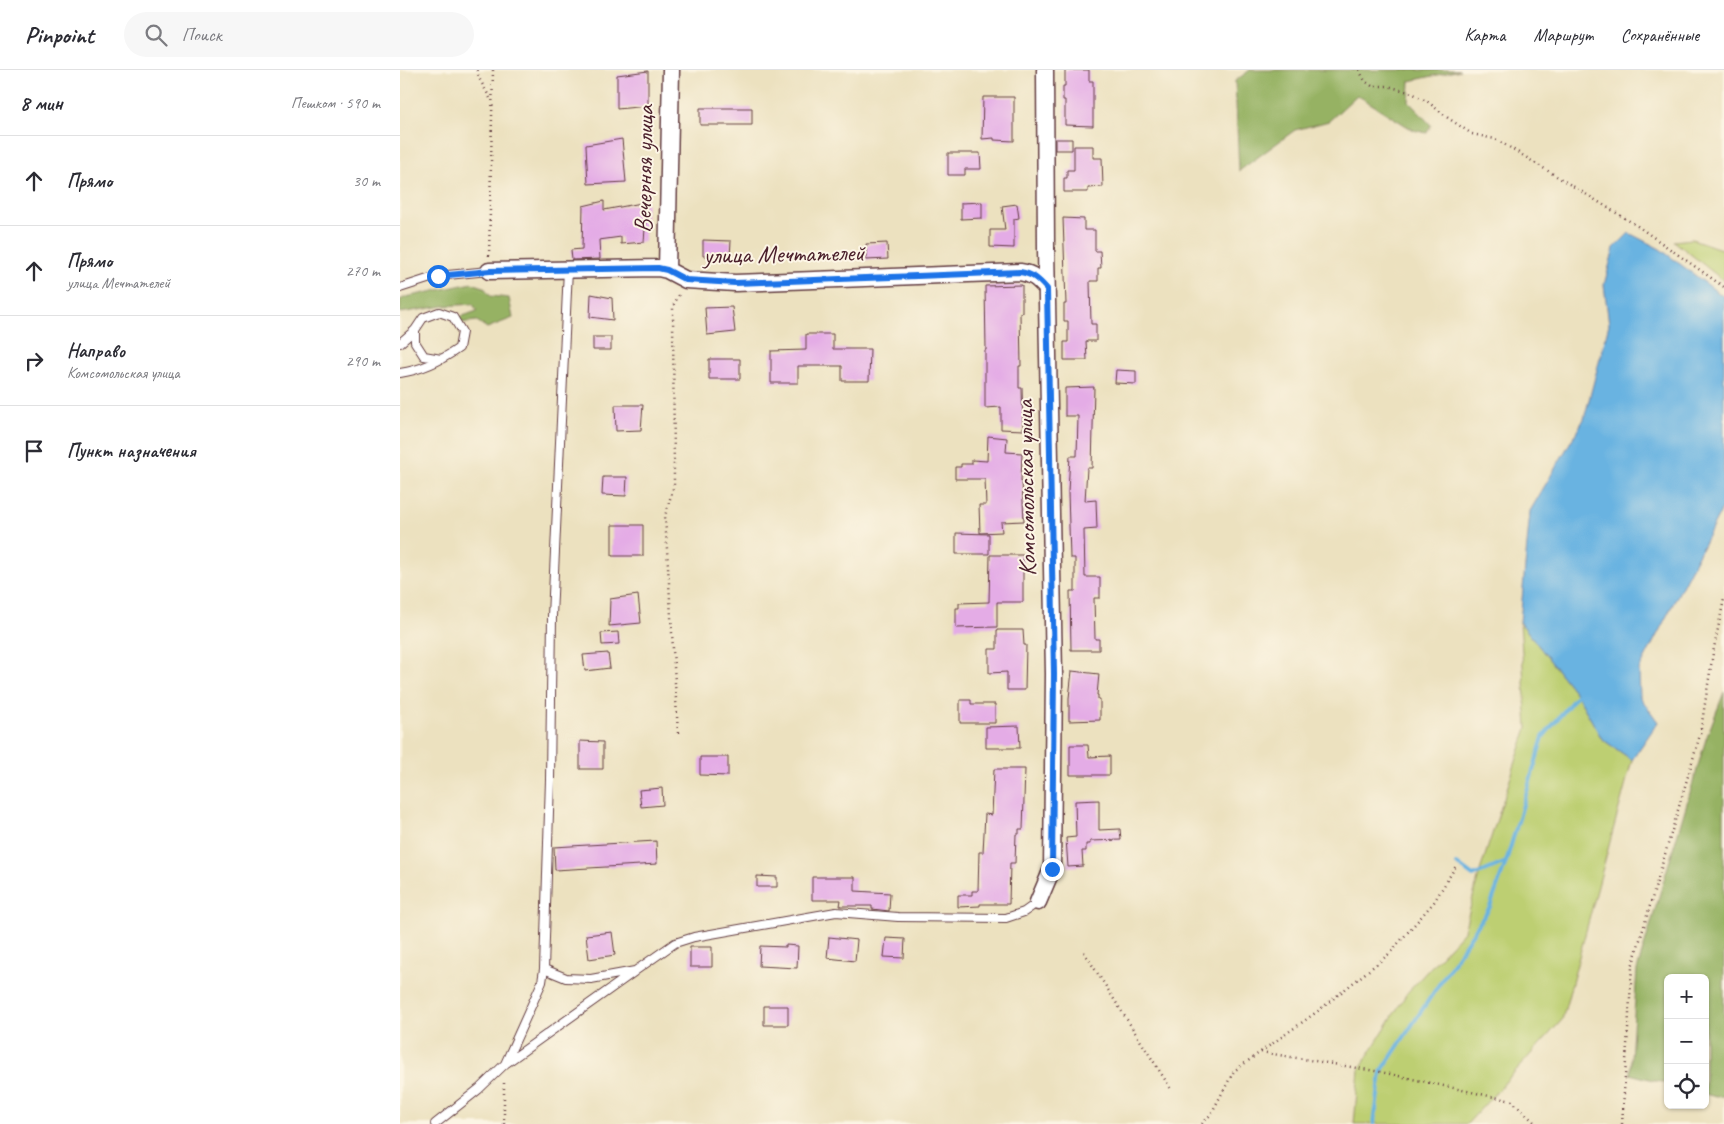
<!DOCTYPE html>
<html lang="ru">
<head>
<meta charset="utf-8">
<style>
	:root { --surface:#fff; --page:#f7f7f7; --text:#2b2b33; --muted:#7c7c81; --line:#e1e1e2 }
	body { margin:0; font-family:Caveat,sans-serif; background:var(--page); color:var(--text) }
	.controls { position:absolute; right:15px; bottom:15px; display:grid; overflow:hidden; border-radius:8px; box-shadow:0 1px 4px #0004 }
	.controls button { width:45px; height:45px; display:grid; place-items:center; padding:0; border:0; border-bottom:1px solid var(--line); background:var(--surface); color:var(--text); font:25px sans-serif }
	.stop { position:absolute; width:15px; height:15px; margin:-11px; border:4px solid #1a73e8; border-radius:50%; background:#fff }
	.stop.end { background:#1a73e8; border-color:#fff; box-shadow:0 1px 5px #0008 }
	.list { margin:0; padding:0; list-style:none }
	h2 { display:flex; justify-content:space-between; align-items:center; height:65px; margin:0; padding:0 20px; font-size:21px }
	h2 small { font-size:16px; font-weight:400; color:var(--muted) }
	.list li { display:grid; grid-template-columns:32px 1fr auto; gap:15px; align-items:center; box-sizing:border-box; height:90px; padding:0 20px; border-top:1px solid var(--line) }
	.list b { display:block; font-size:19px; white-space:nowrap }
	.list p { margin:0; font-size:16px; white-space:nowrap; color:var(--muted) }
	.list em { font-size:16px; font-style:normal; color:var(--muted) }
	.icon { flex:none; width:28px; height:28px; fill:none; stroke:currentColor; stroke-width:2; stroke-linecap:round; stroke-linejoin:round }
	.map { position:relative; flex:none; width:1324px; height:1054px; overflow:hidden }
	header { display:flex; align-items:center; gap:30px; box-sizing:border-box; height:70px; padding:0 25px; background:var(--surface); border-bottom:1px solid var(--line) }
	header strong { font-size:24px }
	nav { display:flex; gap:28px; margin-inline-start:auto; font-size:18px }
	.search { width:350px; height:45px; background:var(--page); display:flex; align-items:center; gap:12px; box-sizing:border-box; padding:0 18px; border-radius:28px; color:var(--muted); font-size:19px }
	main { display:flex }
	aside { flex:1; background:var(--surface) }
	.map>svg:first-child { display:block }
	.green { fill:#bdcf72; stroke:#84774e }
	.forest { fill:#96b264; stroke:#706848 }
	.water { fill:#69b3e1; stroke:#5a6986 }
	.lines { fill:none; stroke-linecap:round; stroke-linejoin:round }
	.stream { stroke:#69b3e1; stroke-width:4 }
	.building { fill:#e4ace6 }
	.lane-casing { stroke:#623c41; stroke-width:10 }
	.street-casing { stroke:#623c41; stroke-width:19 }
	.path { stroke:#623c41; stroke-width:2.5; stroke-dasharray:1 4; stroke-linecap:butt }
	.lane { stroke:#fff; stroke-width:8 }
	.street { stroke:#fff; stroke-width:16 }
	.route { stroke:#1a73e8; stroke-width:6 }
	.labels { text-anchor:middle; dominant-baseline:central; stroke-width:4; stroke-linejoin:round; paint-order:stroke }
	.street-label { font-size:25px; fill:#4a1f2b; stroke:#fcf5e5 }
</style>
</head>
<body>
<header>
<strong>Pinpoint</strong>
<div class="search"><svg class="icon" aria-label="search" viewBox="0 0 24 24"><circle cx="10" cy="10" r="6"/><path d="M15 15l6 6"/></svg>Поиск</div>
<nav><a>Карта</a><a>Маршрут</a><a>Сохранённые</a></nav>
</header>
<main>
<aside>
<h2>8 мин<small>Пешком · 590 m</small></h2>
<ul class="list">
<li><svg class="icon" aria-label="ahead" viewBox="0 0 24 24"><path d="M12 20V5M6 11l6-6 6 6"/></svg><div><b>Прямо</b></div><em>30 m</em></li>
<li><svg class="icon" aria-label="ahead" viewBox="0 0 24 24"><path d="M12 20V5M6 11l6-6 6 6"/></svg><div><b>Прямо</b><p>улица Мечтателей</p></div><em>270 m</em></li>
<li><svg class="icon" aria-label="right" viewBox="0 0 24 24"><path d="M7 20v-9h11M14 6l5 5-5 5"/></svg><div><b>Направо</b><p>Комсомольская улица</p></div><em>290 m</em></li>
<li><svg class="icon" aria-label="arrive" viewBox="0 0 24 24"><path d="M6 21V4h12l-3 4 3 4H6"/></svg><div><b>Пункт назначения</b></div></li>
</ul>
</aside>
<div class="map">
<svg width="1324" height="1054" viewBox="0 0 1324 1054">
	<rect width="100%" height="100%" fill="#fcf5e5"/>
	<filter id="ink" filterUnits="userSpaceOnUse"><feTurbulence type="fractalNoise" baseFrequency=".02" numOctaves="2"/><feDisplacementMap in="SourceGraphic" scale="10" xChannelSelector="R" yChannelSelector="G"/><feConvolveMatrix kernelMatrix="1 2 1 2 8 2 1 2 1" color-interpolation-filters="sRGB"/></filter>
	<filter id="wash" filterUnits="userSpaceOnUse"><feTurbulence type="fractalNoise" baseFrequency=".0096" numOctaves="4" result="noise"/><feDisplacementMap in="SourceGraphic" scale="20" xChannelSelector="R" yChannelSelector="G"/><feGaussianBlur stdDeviation="1.12" result="paint"/><feColorMatrix in="noise" values="0 0 0 0 0 0 0 0 0 0 0 0 0 0 0 0 0 1.4 0 .05"/><feComposite in="paint" operator="in"/></filter>
	<g filter="url(#wash)">
		<rect width="100%" height="100%" fill="#ece1bf"/>
		<path class="green" d="M 1292,169 L 1324,180 L 1324,211 L 1274,171 Z
			M 1120,552 L 1177,625 L 1202,669 L 1232,690 L 1162,950 L 1067,1054 L 954,1054 L 959,1000 L 1007,923 L 1064,861 L 1080,801 L 1127,658 Z"/>
		<path class="forest" d="M 850,0 L 1060,0 L 1010,11 L 1009,32 L 1031,55 L 1027,63 L 1013,60 L 957,25 L 929,51 L 895,60 L 839,101 L 835,11 Z
			M 72,213 L 84,217 L 90,226 L 109,228 L 113,248 L 87,258 L 77,251 L 60,253 L 57,248 L 77,241 L 73,234 L 44,236 L 0,243 L 0,230 L 6,227 Z
			M 1324,622 L 1324,1026 L 1316,1027 L 1305,1024 L 1305,908 L 1268,908 L 1268,1014 L 1230,1004 L 1237,900 L 1306,669 Z"/>
		<path class="water" d="M 1229,163 L 1260,179 L 1324,227 L 1324,435 L 1239,600 L 1240,627 L 1258,652 L 1232,690 L 1202,669 L 1177,625 L 1120,552 L 1130,441 L 1184,349 L 1209,254 L 1204,215 L 1214,178 Z"/>
		<g class="lines">
			<path class="stream" d="M 1057,794 L 1073,806 L 1106,792
				M 974,1054 L 981,1002 L 1090,837 L 1106,792 L 1143,667 L 1177,625"/>
		</g>
		<g id="blocks">
			<path class="building" d="M 665,0 L 689,0 L 689,11 L 693,11 L 693,56 L 665,55 L 665,30 L 663,30 L 663,16 L 665,16 Z
				M 248,1 L 248,36 L 217,39 L 217,5 Z
				M 583,27 L 614,27 L 614,71 L 594,70 L 594,68 L 582,69 Z
				M 300,38 L 352,38 L 352,55 L 300,55 Z
				M 222,69 L 226,112 L 188,114 L 186,75 Z
				M 655,69 L 672,69 L 672,80 L 655,80 Z
				M 674,76 L 693,76 L 693,88 L 702,88 L 703,117 L 688,118 L 688,122 L 664,122 L 664,108 L 667,108 L 667,100 L 674,100 Z
				M 548,83 L 580,83 L 581,99 L 565,99 L 565,105 L 548,105 Z
				M 204,131 L 204,140 L 247,132 L 244,172 L 221,174 L 221,167 L 199,170 L 200,189 L 172,190 L 171,180 L 182,179 L 183,136 Z
				M 582,132 L 582,148 L 561,149 L 561,133 Z
				M 617,134 L 619,148 L 614,149 L 614,178 L 590,177 L 590,160 L 605,160 L 602,136 Z
				M 663,148 L 684,149 L 684,160 L 695,160 L 695,181 L 700,181 L 701,198 L 698,198 L 698,211 L 690,211 L 691,254 L 696,254 L 696,271 L 686,271 L 687,290 L 664,290 L 664,272 L 668,272 L 668,251 L 664,251 L 664,234 L 666,234 Z
				M 303,170 L 331,171 L 330,187 L 303,186 Z
				M 487,173 L 488,189 L 466,190 L 466,174 Z
				M 622,215 L 622,243 L 620,243 L 621,296 L 619,296 L 619,318 L 622,318 L 623,360 L 601,359 L 601,337 L 585,338 L 585,280 L 586,280 L 585,216 Z
				M 191,224 L 212,228 L 213,250 L 190,247 Z
				M 332,237 L 335,262 L 307,265 L 305,238 Z
				M 406,264 L 433,264 L 433,279 L 470,279 L 469,311 L 442,311 L 442,296 L 398,296 L 398,313 L 371,313 L 371,281 L 406,280 Z
				M 193,267 L 211,267 L 211,280 L 193,280 Z
				M 309,289 L 340,289 L 340,309 L 309,309 Z
				M 716,300 L 736,301 L 736,314 L 715,313 Z
				M 694,317 L 692,398 L 687,398 L 685,431 L 696,430 L 697,459 L 684,460 L 685,507 L 700,507 L 700,528 L 694,528 L 695,569 L 699,569 L 699,580 L 671,580 L 670,521 L 675,521 L 675,488 L 670,488 L 668,422 L 670,386 L 677,386 L 678,346 L 665,346 L 665,318 Z
				M 215,335 L 243,335 L 241,360 L 216,361 Z
				M 588,366 L 607,368 L 606,382 L 622,383 L 621,411 L 622,411 L 624,451 L 601,452 L 602,462 L 580,463 L 579,435 L 586,435 L 585,409 L 555,409 L 555,397 L 561,397 L 561,394 L 572,394 L 572,390 L 587,391 Z
				M 203,407 L 227,407 L 226,426 L 202,425 Z
				M 212,455 L 243,455 L 243,486 L 212,486 Z
				M 556,463 L 589,464 L 589,484 L 556,484 Z
				M 590,485 L 623,485 L 623,532 L 597,532 L 597,557 L 556,558 L 556,538 L 559,538 L 559,533 L 589,532 Z
				M 238,525 L 241,553 L 209,556 L 210,529 Z
				M 597,560 L 623,560 L 624,575 L 626,575 L 625,620 L 607,620 L 607,602 L 589,603 L 589,579 L 597,579 Z
				M 218,562 L 219,574 L 202,575 L 201,563 Z
				M 208,583 L 210,598 L 185,601 L 183,585 Z
				M 672,601 L 699,604 L 697,625 L 698,625 L 698,629 L 700,629 L 700,650 L 669,651 L 669,628 Z
				M 560,630 L 571,630 L 571,634 L 595,634 L 595,653 L 560,653 Z
				M 619,656 L 620,678 L 586,678 L 586,657 Z
				M 180,671 L 203,672 L 203,699 L 180,699 Z
				M 670,675 L 688,675 L 689,687 L 710,686 L 710,705 L 670,705 Z
				M 300,687 L 328,687 L 328,706 L 300,705 Z
				M 594,699 L 625,699 L 623,759 L 619,759 L 619,764 L 616,764 L 615,793 L 610,793 L 609,834 L 580,834 L 580,836 L 558,837 L 558,825 L 572,825 L 572,821 L 578,821 L 579,782 L 583,782 L 585,744 L 592,745 Z
				M 262,718 L 263,735 L 241,737 L 239,720 Z
				M 699,730 L 699,760 L 720,759 L 721,770 L 690,771 L 690,774 L 686,774 L 686,781 L 682,781 L 683,796 L 668,797 L 666,768 L 676,767 L 675,731 Z
				M 256,771 L 257,794 L 155,800 L 154,777 Z
				M 357,806 L 377,807 L 377,817 L 357,817 Z
				M 412,807 L 455,807 L 455,821 L 490,823 L 489,841 L 472,839 L 472,836 L 440,836 L 441,830 L 412,830 Z
				M 212,862 L 215,885 L 189,889 L 186,865 Z
				M 429,867 L 457,870 L 455,891 L 427,888 Z
				M 486,868 L 505,869 L 504,888 L 484,887 Z
				M 386,875 L 398,876 L 397,898 L 359,896 L 360,876 L 386,877 Z
				M 290,877 L 312,877 L 312,897 L 290,897 Z
				M 364,936 L 388,936 L 388,955 L 364,955 Z"/>
		</g>
	</g>
	<g filter="url(#ink)">
		<use href="#blocks" fill-opacity="0" stroke="#623c41" stroke-width="1"/>
		<g class="lines">
			<defs>
				<path id="lane" d="M 0,218 L 37,206 L 89,201
					M 15,260 L 15,272 L 24,286 L 41,289
					M 0,273 L 15,260 L 23,248 L 39,242 L 53,247 L 62,262 L 59,278 C 42,290 21,300 0,303
					M 144,899 L 166,908 L 191,909 L 235,901 L 275,873 L 294,867 L 436,842 L 498,847 L 606,848 L 624,842 L 638,832
					M 105,994 L 142,912 L 144,899 L 150,710 L 152,546 L 168,199
					M 35,1054 L 79,1019 L 105,994 L 234,902"/>
				<path id="street" d="M 267,200 L 271,0
					M 89,201 L 258,198 L 267,200 L 286,210 L 335,213 L 620,202 C 633,204 638,209 647,219
					M 638,832 L 652,799 L 654,604 L 646,178 L 645,0"/>
			</defs>
			<use href="#lane" class="lane-casing"/>
			<use href="#street" class="street-casing"/>
			<path class="path" d="M 77,0 L 79,8 L 91,30
				M 959,0 L 965,11 L 972,16 L 988,16 L 1012,23 L 1028,32 L 1048,48 L 1072,64 L 1095,69 L 1114,80 L 1236,155 L 1324,217
				M 89,186 L 93,0
				M 278,663 L 265,446 L 274,415 L 273,236 L 280,223
				M 684,882 L 771,1019
				M 861,982 L 981,1002 L 1112,1031 L 1136,1054
				M 104,1054 L 104,1010
				M 802,1054 L 811,1044 L 834,1001 L 918,941 L 989,884 L 1034,832 L 1056,796
				M 1222,1054 L 1232,897 L 1300,665 L 1313,583 L 1324,529"/>
			<use href="#lane" class="lane"/>
			<use href="#street" class="street"/>
		</g>
	</g>
	<g class="lines" filter="url(#ink)">
		<path class="route" d="M 38,206 L 90,201 L 258,198 L 267,200 L 286,210 L 335,213 L 620,202 C 633,204 638,209 647,219 L 654,604 L 652,799"/>
	</g>
	<g class="labels">
		<g class="street-label">
			<text transform="translate(244 99) rotate(-89)">Вечерняя улица</text>
			<text transform="translate(384 184) rotate(-1)">улица Мечтателей</text>
			<text transform="translate(626 418) rotate(-91)">Комсомольская улица</text>
		</g>
	</g>
</svg>
<div class="controls">
<button>+</button>
<button>−</button>
<button><svg class="icon" aria-label="locate" viewBox="0 0 24 24"><circle cx="12" cy="12" r="6"/><path d="M12 2v4M12 18v4M2 12h4M18 12h4"/></svg></button>
</div>
<div class="stop" style="left:38px;top:206px"></div>
<div class="stop end" style="left:652px;top:799px"></div>
</div>
</main>
</body>
</html>
